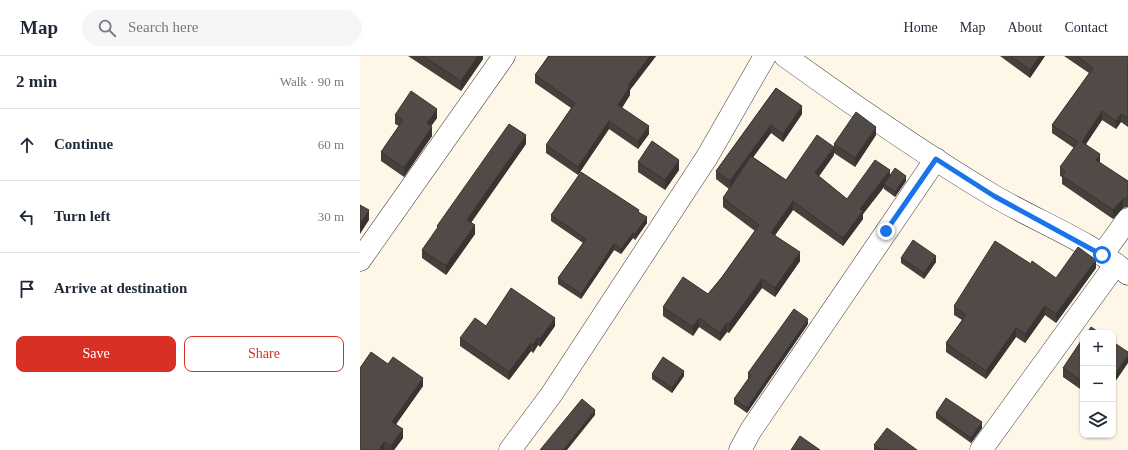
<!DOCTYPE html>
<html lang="en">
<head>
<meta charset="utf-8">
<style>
	:root { --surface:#fff; --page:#f6f6f7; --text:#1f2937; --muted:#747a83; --line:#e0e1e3; --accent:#d93025 }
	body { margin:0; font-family:Georgia,serif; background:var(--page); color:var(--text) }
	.controls { position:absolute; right:12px; bottom:12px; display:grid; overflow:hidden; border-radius:8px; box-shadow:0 1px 3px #0004 }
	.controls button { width:36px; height:36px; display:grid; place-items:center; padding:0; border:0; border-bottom:1px solid var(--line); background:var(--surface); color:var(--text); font:20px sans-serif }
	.stop { position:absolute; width:12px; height:12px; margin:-9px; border:3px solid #1a73e8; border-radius:50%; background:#fff }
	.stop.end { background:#1a73e8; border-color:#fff; box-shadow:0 1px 4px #0008 }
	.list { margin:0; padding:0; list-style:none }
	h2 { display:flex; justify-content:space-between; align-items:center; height:52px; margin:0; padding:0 16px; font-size:17px }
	h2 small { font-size:13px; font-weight:400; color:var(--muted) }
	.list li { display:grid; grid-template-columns:26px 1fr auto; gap:12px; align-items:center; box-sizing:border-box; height:72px; padding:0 16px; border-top:1px solid var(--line) }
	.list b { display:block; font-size:15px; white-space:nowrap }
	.list em { font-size:13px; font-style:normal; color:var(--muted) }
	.actions { display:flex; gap:8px; padding:12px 16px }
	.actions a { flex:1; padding:9px 0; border:1px solid var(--accent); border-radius:8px; text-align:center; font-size:14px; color:var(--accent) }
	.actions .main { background:var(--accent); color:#fff }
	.icon { flex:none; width:22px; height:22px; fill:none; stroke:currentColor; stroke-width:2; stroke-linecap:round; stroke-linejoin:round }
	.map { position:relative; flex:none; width:768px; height:394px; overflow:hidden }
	header { display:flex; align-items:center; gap:24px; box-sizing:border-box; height:56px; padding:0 20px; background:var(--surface); border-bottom:1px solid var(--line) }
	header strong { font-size:19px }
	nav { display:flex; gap:22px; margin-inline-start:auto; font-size:14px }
	.search { width:280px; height:36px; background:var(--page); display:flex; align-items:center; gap:10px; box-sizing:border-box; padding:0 14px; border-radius:22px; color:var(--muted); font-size:15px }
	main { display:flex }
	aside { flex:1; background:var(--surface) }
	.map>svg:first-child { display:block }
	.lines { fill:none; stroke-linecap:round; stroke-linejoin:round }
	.street-casing { stroke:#3c3c3c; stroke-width:23 }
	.street { stroke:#fff; stroke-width:22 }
	.wall { fill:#46403d }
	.shaded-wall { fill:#393432 }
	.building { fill:#514a47; stroke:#393432 }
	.route { stroke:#1a73e8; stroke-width:5 }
</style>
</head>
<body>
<header>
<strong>Map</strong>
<div class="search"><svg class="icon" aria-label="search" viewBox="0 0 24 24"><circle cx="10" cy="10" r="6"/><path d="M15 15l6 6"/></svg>Search here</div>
<nav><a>Home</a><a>Map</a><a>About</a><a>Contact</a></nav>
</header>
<main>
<aside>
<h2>2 min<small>Walk · 90 m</small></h2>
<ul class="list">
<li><svg class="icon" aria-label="ahead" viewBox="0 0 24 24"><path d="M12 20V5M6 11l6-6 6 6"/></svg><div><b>Continue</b></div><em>60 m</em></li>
<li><svg class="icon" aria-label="left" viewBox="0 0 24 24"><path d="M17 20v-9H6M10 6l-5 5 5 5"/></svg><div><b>Turn left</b></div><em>30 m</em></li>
<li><svg class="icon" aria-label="arrive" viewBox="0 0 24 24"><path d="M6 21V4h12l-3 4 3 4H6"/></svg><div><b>Arrive at destination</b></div></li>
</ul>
<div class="actions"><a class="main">Save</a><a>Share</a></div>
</aside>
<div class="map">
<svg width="768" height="394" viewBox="0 0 768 394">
	<rect width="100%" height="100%" fill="#fef7e7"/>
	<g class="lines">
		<defs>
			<path id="street" d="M 425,0 C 493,49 562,97 634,140 C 678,166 730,185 768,218
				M 742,199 L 768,163
				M 0,204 L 144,0
				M 150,394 L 191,339 L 347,101 L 405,0
				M 380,394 L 391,374 L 576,103
				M 621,394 L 756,208"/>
		</defs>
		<use href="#street" class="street-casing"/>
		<use href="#street" class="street"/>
	</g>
	<path class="wall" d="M 48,0 L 123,0 L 123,3 L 101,35 Z
		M 188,0 L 296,0 L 270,34 L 270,39 L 262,52 L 289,78 L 278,93 L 249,73 L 218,119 L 186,97 L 186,89 L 211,52 L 175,27 L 175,19 Z
		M 640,0 L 685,0 L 670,22 Z
		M 704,0 L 768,0 L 768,71 L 761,66 L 756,73 L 742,64 L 726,88 L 740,107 L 768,125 L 768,151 L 763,152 L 753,163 L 702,128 L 702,121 L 700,120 L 700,111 L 714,92 L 692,77 L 692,69 L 729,17 Z
		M 416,32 L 442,58 L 423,86 L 411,77 L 393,101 L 426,124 L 474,99 L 459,120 L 487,143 L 530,118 L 546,125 L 535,141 L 524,133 L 524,131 L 503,158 L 503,163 L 483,190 L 433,154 L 415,179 L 440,205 L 415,241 L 402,232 L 369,277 L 367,276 L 360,285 L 339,271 L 333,280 L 303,260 L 303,251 L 348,238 L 362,221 L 395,175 L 363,151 L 363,142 L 369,133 L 356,123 L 356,115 Z
		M 35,59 L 77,62 L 71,70 L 72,80 L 44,121 L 21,105 L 21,96 L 39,70 L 35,68 Z
		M 516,79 L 495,111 L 474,97 L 474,88 Z
		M 166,88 L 111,167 L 115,178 L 86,219 L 62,202 L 62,194 L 77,173 L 77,170 Z
		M 278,106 L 319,114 L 305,134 L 278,116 Z
		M 279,156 L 287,167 L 275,184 L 273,182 L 261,198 L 254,194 L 221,243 L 198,228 L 198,222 L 223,187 L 191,165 L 191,159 Z
		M 541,202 L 576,206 L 564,223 L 541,207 Z
		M 671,208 L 696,222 L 736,212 L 696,267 L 685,259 L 665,287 L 656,281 L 626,323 L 586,296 L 586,287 L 602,264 L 594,259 L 594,250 Z
		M 448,268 L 387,357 L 374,348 L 374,343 L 388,323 L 388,317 Z
		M 126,270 L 195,270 L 180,291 L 178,289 L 173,297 L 171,295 L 149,324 L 100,290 L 100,282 Z
		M 723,282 L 723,335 L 703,321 L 703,312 Z
		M 28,308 L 63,330 L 36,368 L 43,382 L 34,394 L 0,394 Z
		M 292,318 L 324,320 L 312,337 L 292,323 Z
		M 576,357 L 622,372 L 611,387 L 576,362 Z
		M 514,389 L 557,394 L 514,394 Z"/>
	<path class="shaded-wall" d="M 118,0 L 123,0 L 123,3 L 101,35 L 101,25 Z
		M 290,0 L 296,0 L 270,34 L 270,39 L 258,58 L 258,49 L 268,29 Z
		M 680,0 L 685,0 L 670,22 L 670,14 Z
		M 442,50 L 442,58 L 423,86 L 423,78 Z
		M 77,53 L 77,62 L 67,76 L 67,67 Z
		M 742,55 L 742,64 L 722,94 L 722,86 Z
		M 761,58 L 761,66 L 756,73 L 756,65 Z
		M 249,65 L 249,73 L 218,119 L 218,111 Z
		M 411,69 L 411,77 L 370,133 L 370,125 Z
		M 289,70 L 289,78 L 278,93 L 278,85 Z
		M 72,71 L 72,80 L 44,121 L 44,112 Z
		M 516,71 L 516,79 L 495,111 L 495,102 Z
		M 166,79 L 166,88 L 107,172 L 107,164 Z
		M 474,91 L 474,99 L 455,126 L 455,117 Z
		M 740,98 L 740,107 L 736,104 Z
		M 319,104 L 319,114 L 305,134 L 305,124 Z
		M 530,114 L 530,123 L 524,128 L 524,131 L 503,158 L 503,163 L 483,190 L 483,182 L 500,153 Z
		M 546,120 L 546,125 L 535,141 L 535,136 Z
		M 763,143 L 763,152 L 753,163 L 753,154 Z
		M 433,145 L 433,154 L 411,185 L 411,177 Z
		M 9,154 L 9,164 L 0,178 L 0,168 Z
		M 287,161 L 287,167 L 275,184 L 275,178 Z
		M 115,169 L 115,178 L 86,219 L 86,210 Z
		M 273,177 L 273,182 L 261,198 L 261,193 Z
		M 254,188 L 254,194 L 221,243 L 221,238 Z
		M 440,196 L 440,205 L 415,241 L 415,232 Z
		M 576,200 L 576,206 L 564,223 L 564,217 Z
		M 736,204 L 736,212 L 696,267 L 696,258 Z
		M 402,223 L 402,232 L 369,277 L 369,268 Z
		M 685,250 L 685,259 L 665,287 L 665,278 Z
		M 195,262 L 195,270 L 180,291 L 180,283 Z
		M 339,262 L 339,271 L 333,280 L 333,271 Z
		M 448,263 L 448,268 L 387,357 L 387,352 Z
		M 367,267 L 367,276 L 360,285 L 360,277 Z
		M 656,272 L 656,281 L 626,323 L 626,315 Z
		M 178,281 L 178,289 L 173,297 L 173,289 Z
		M 171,287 L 171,295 L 149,324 L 149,316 Z
		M 768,299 L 768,307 L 753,329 L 753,321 Z
		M 324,315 L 324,320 L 312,337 L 312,332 Z
		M 63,322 L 63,330 L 32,374 L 32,366 Z
		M 235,354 L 235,359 L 207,394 L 203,394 Z
		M 622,366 L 622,372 L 611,387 L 611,382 Z
		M 43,373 L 43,382 L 34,394 L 31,394 L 31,390 Z
		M 24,386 L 24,394 L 19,394 Z"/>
	<path class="building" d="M 63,0 L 118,0 L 101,25 Z
		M 189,0 L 290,0 L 268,29 L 270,30 L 258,49 L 289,70 L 278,85 L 249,65 L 218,111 L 186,89 L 215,47 L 175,19 Z
		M 651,0 L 680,0 L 670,14 Z
		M 716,0 L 768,0 L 768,62 L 761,58 L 756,65 L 742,55 L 722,86 L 740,98 L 736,104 L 768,125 L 768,142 L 763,143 L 753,154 L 702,120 L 705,115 L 700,111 L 718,86 L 692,69 L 733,12 Z
		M 416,32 L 442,50 L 423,78 L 411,69 L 370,125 L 356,115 Z
		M 51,35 L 77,53 L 67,67 L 72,71 L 44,112 L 21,96 L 43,64 L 35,59 Z
		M 496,56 L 516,71 L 495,102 L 474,88 Z
		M 149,68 L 166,79 L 107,164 L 115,169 L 86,210 L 62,194 L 78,171 L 77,170 Z
		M 457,79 L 474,91 L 455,117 L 487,143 L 515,104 L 530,114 L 500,153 L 503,155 L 483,182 L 433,145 L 411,177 L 440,196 L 415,232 L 402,223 L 369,268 L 367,267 L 360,277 L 339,262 L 333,271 L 303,251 L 323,221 L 348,238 L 362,221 L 399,169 L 363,142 L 391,100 L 426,124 Z
		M 292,85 L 319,104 L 305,124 L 278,106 Z
		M 535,112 L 546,120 L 535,136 L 524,128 Z
		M 221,116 L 279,154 L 278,156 L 287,161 L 275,178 L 273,177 L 261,193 L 254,188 L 221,238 L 198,222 L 226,183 L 191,159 Z
		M 0,149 L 9,154 L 0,168 Z
		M 553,184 L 576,200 L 564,217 L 541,202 Z
		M 635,185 L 671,208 L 672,205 L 696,222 L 718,191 L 736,204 L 696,258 L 685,250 L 665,278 L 656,272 L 626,315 L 586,287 L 606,259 L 594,250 Z
		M 151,232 L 195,262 L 180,283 L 178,281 L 173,289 L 171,287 L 149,316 L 100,282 L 115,262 L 126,270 Z
		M 434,253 L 448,263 L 387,352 L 374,343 L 391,319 L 388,317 Z
		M 731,271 L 740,277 L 727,277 Z
		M 723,282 L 723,326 L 703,312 Z
		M 753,286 L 768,296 L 768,299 L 753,321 Z
		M 11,296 L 28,308 L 33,301 L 63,322 L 32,366 L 43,373 L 31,390 L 24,386 L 19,394 L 0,394 L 0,312 Z
		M 303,301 L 324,315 L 312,332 L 292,318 Z
		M 586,342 L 622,366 L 611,382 L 576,357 Z
		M 222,343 L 235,354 L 203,394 L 180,394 Z
		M 527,372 L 557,394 L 522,394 L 514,389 Z
		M 440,380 L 460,394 L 431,394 Z"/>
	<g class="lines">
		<path class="route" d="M 526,175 L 576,103 L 634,140 L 742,199"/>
	</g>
</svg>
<div class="controls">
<button>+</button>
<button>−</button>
<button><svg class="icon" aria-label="layers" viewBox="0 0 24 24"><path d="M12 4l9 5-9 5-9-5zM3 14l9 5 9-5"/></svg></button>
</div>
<div class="stop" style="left:742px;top:199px"></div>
<div class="stop end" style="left:526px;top:175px"></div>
</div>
</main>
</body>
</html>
